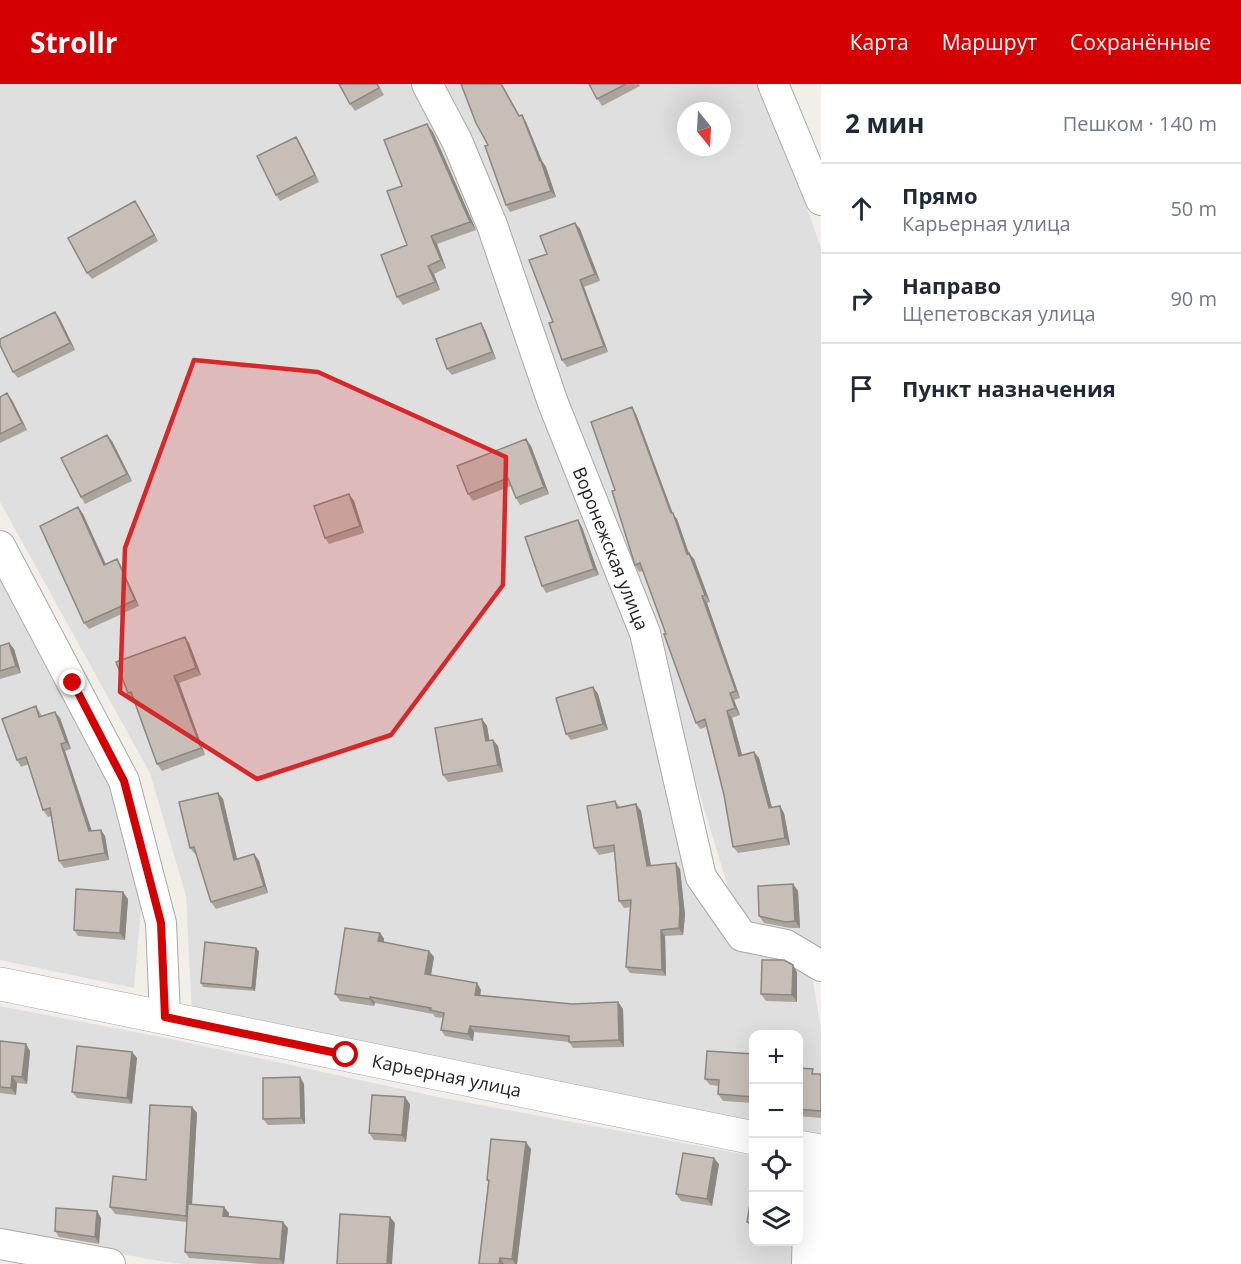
<!DOCTYPE html>
<html lang="ru">
<head>
<meta charset="utf-8">
<style>
	:root { --surface:#fff; --page:#f2f2f3; --text:#1f2937; --muted:#747a83; --line:#e0e1e3; --accent:#d40002 }
	body { margin:0; font-family:"Open Sans",sans-serif; background:var(--page); color:var(--text) }
	.controls { position:absolute; right:18px; bottom:18px; display:grid; overflow:hidden; border-radius:12px; box-shadow:0 6px 24px #0002 }
	.controls button { width:54px; height:54px; display:grid; place-items:center; padding:0; border:0; border-bottom:2px solid var(--line); background:var(--surface); color:var(--text); font:30px sans-serif }
	.compass { position:absolute; left:677px; top:18px; width:54px; height:54px; border-radius:50%; background:var(--surface); box-shadow:0 6px 24px #0002; rotate:162deg }
	.stop { position:absolute; width:18px; height:18px; margin:-14px; border:4px solid #d40002; border-radius:50%; background:#fff }
	.stop.end { background:#d40002; border-color:#fff; box-shadow:0 2px 6px #0008 }
	.list { margin:0; padding:0; list-style:none }
	h2 { display:flex; justify-content:space-between; align-items:center; height:78px; margin:0; padding:0 24px; font-size:26px }
	h2 small { font-size:20px; font-weight:400; color:var(--muted) }
	.list li { display:grid; grid-template-columns:39px 1fr auto; gap:18px; align-items:center; box-sizing:border-box; height:90px; padding:0 24px; border-top:2px solid var(--line) }
	.list b { display:block; font-size:22px; white-space:nowrap }
	.list p { margin:0; font-size:20px; white-space:nowrap; color:var(--muted) }
	.list em { font-size:20px; font-style:normal; color:var(--muted) }
	.icon { flex:none; width:33px; height:33px; fill:none; stroke:currentColor; stroke-width:2; stroke-linecap:round; stroke-linejoin:round }
	.map { position:relative; flex:none; width:821px; height:1180px; overflow:hidden }
	header { display:flex; align-items:center; gap:36px; box-sizing:border-box; height:84px; padding:0 30px; background:var(--accent); color:#fff }
	header strong { font-size:28px }
	nav { display:flex; gap:33px; margin-inline-start:auto; font-size:21px }
	main { display:flex }
	aside { flex:1; background:var(--surface) }
	.map>svg:first-child { display:block }
	.residential { fill:#e0dfdf; fill-rule:evenodd }
	.lines { fill:none; stroke-linecap:round; stroke-linejoin:round }
	.minor-casing { stroke:#a9a9a9; stroke-width:32 }
	.tertiary-casing { stroke:#a9a9a9; stroke-width:34 }
	.minor { stroke:#fff; stroke-width:30 }
	.tertiary { stroke:#fff; stroke-width:33 }
	.wall { fill:#aba49d }
	.shaded-wall { fill:#8b8680 }
	.building { fill:#c7bfb7; stroke:#8b8680; stroke-width:1.5 }
	.route { stroke:#d40002; stroke-width:8 }
	.marked { fill:#d62828; fill-opacity:0.2; stroke:#d62828; stroke-width:4.5; stroke-linejoin:round }
	.labels { text-anchor:middle; dominant-baseline:central; stroke-width:6; stroke-linejoin:round; paint-order:stroke }
	.street-label { font-size:18px; fill:#222; stroke:#fff }
</style>
</head>
<body>
<header>
<strong>Strollr</strong>
<nav><a>Карта</a><a>Маршрут</a><a>Сохранённые</a></nav>
</header>
<main>
<div class="map">
<svg width="821" height="1180" viewBox="0 0 821 1180">
	<rect width="100%" height="100%" fill="#f2efe9"/>
	<path class="residential" d="M 0,0 L 415,0 L 455,65 L 630,541 L 701,810 L 801,878 L 813,897 L 821,946 L 821,1057 L 799,1053 L 798,950 L 754,950 L 753,1044 L 192,930 L 186,812 L 150,689 L 0,418 Z
		M 441,0 L 763,0 L 821,164 L 821,869 L 752,844 L 731,813 L 653,557 ZM 686,27 L 722,27 L 722,63 L 686,63 Z
		M 0,477 L 100,666 L 143,802 L 134,904 L 0,876 Z
		M 0,922 L 171,955 L 438,1013 L 753,1072 L 754,1158 L 798,1158 L 801,1180 L 183,1180 L 160,1177 L 0,1148 Z"/>
	<g class="lines">
		<defs>
			<g id="minor">
				<path id="s1" d="M 427,0 L 457,57 L 492,141 L 553,319 L 645,549 L 701,793 L 742,852 L 786,861 L 821,882"/>
				<path d="M 773,0 L 821,116"/>
				<path d="M 0,462 L 124,697 L 161,839 L 165,933"/>
				<path d="M 0,1160 L 110,1180"/>
				<path d="M 807,1180 L 810,1066"/>
			</g>
			<g id="tertiary">
				<path id="s2" d="M 0,900 L 754,1054"/>
				<path d="M 798,1063 L 821,1067"/>
			</g>
		</defs>
		<use href="#minor" class="minor-casing"/>
		<use href="#tertiary" class="tertiary-casing"/>
		<use href="#minor" class="minor"/>
		<use href="#tertiary" class="tertiary"/>
	</g>
	<path class="wall" d="M 378,0 L 384,11 L 355,27 L 350,20 Z
		M 461,0 L 502,0 L 520,32 L 526,38 L 542,77 L 546,83 L 556,113 L 510,128 L 506,121 L 488,61 Z
		M 589,0 L 639,0 L 640,2 L 602,22 Z
		M 433,48 L 476,146 L 437,160 L 446,184 L 434,190 L 440,206 L 403,221 L 397,213 L 407,161 L 402,102 Z
		M 300,59 L 319,98 L 280,117 L 276,111 Z
		M 139,123 L 158,157 L 92,195 L 87,189 Z
		M 575,139 L 580,145 L 600,197 L 584,203 L 608,268 L 567,283 L 562,276 L 547,170 Z
		M 55,228 L 60,235 L 75,266 L 18,294 L 13,288 Z
		M 485,246 L 496,275 L 452,291 L 447,285 Z
		M 0,313 L 12,316 L 27,346 L 0,359 Z
		M 632,323 L 636,330 L 673,430 L 677,435 L 689,469 L 694,475 L 710,518 L 707,519 L 740,614 L 734,616 L 740,631 L 732,634 L 742,671 L 754,668 L 759,674 L 772,724 L 780,722 L 784,729 L 790,761 L 738,769 L 733,763 L 724,711 L 706,643 L 700,645 L 696,639 L 666,550 L 643,487 L 639,488 L 635,481 L 615,406 Z
		M 526,355 L 531,362 L 549,410 L 520,421 L 516,414 L 511,402 L 473,417 L 468,410 Z
		M 112,357 L 132,397 L 85,420 L 81,413 Z
		M 349,410 L 354,417 L 364,449 L 329,460 L 325,454 Z
		M 78,423 L 83,430 L 106,480 L 117,475 L 121,482 L 139,522 L 89,545 L 84,539 Z
		M 578,436 L 582,443 L 599,491 L 546,509 L 542,502 Z
		M 9,559 L 14,565 L 21,589 L 0,595 L 0,562 Z
		M 189,559 L 201,591 L 179,599 L 205,671 L 162,687 L 157,680 L 134,616 L 132,616 L 128,609 Z
		M 593,603 L 598,610 L 608,646 L 571,656 L 566,650 Z
		M 36,622 L 42,632 L 60,634 L 71,665 L 65,667 L 92,747 L 105,752 L 109,776 L 64,784 L 59,777 L 51,732 L 48,733 L 43,726 L 29,680 L 21,683 L 17,676 Z
		M 482,635 L 487,642 L 489,657 L 493,656 L 498,662 L 503,688 L 448,698 L 443,691 Z
		M 218,709 L 223,715 L 237,775 L 254,770 L 259,777 L 268,809 L 216,825 L 211,818 L 196,770 L 195,770 L 190,764 Z
		M 615,717 L 620,723 L 636,720 L 641,727 L 651,781 L 680,785 L 685,831 L 683,851 L 665,852 L 666,892 L 630,889 L 626,883 L 631,823 L 624,824 L 619,817 L 614,768 L 599,771 L 594,764 Z
		M 793,800 L 798,807 L 800,844 L 790,844 L 764,839 L 759,832 Z
		M 128,815 L 125,856 L 78,852 L 74,846 Z
		M 380,849 L 384,855 L 384,858 L 434,873 L 431,891 L 477,899 L 481,906 L 480,911 L 572,920 L 618,918 L 623,925 L 624,963 L 573,964 L 569,958 L 474,948 L 473,957 L 445,952 L 441,946 L 443,934 L 435,933 L 433,930 L 375,919 L 374,922 L 340,917 L 335,910 Z
		M 259,867 L 255,907 L 203,903 L 201,899 Z
		M 797,888 L 797,918 L 766,917 L 761,910 Z
		M 0,957 L 30,967 L 27,1000 L 17,999 L 16,1011 L 0,1009 Z
		M 132,968 L 137,974 L 132,1020 L 77,1014 L 72,1008 Z
		M 753,970 L 753,1019 L 723,1017 L 718,1010 L 719,1002 L 710,1001 L 705,995 Z
		M 798,984 L 816,990 L 821,990 L 821,1034 L 798,1032 Z
		M 300,993 L 304,1000 L 305,1040 L 268,1041 L 263,1035 Z
		M 410,1020 L 406,1058 L 374,1056 L 369,1049 Z
		M 192,1023 L 197,1029 L 192,1120 L 229,1129 L 228,1133 L 288,1144 L 284,1180 L 261,1180 L 189,1174 L 185,1168 L 187,1138 L 115,1130 L 110,1123 L 146,1096 Z
		M 531,1065 L 517,1180 L 479,1180 L 488,1098 L 487,1096 Z
		M 719,1080 L 712,1122 L 681,1117 L 676,1110 Z
		M 753,1102 L 753,1145 L 752,1145 L 747,1138 Z
		M 97,1127 L 101,1134 L 99,1160 L 59,1153 L 55,1147 Z"/>
	<path class="shaded-wall" d="M 522,31 L 526,38 L 542,77 L 546,83 L 556,113 L 551,107 Z
		M 427,40 L 433,48 L 476,146 L 470,138 Z
		M 296,53 L 300,59 L 319,98 L 315,91 Z
		M 135,117 L 139,123 L 158,157 L 154,151 Z
		M 575,139 L 580,145 L 600,197 L 595,190 Z
		M 431,152 L 437,160 L 446,184 L 441,176 Z
		M 428,182 L 434,190 L 440,206 L 435,198 Z
		M 580,196 L 584,203 L 608,268 L 604,262 Z
		M 55,228 L 60,235 L 75,266 L 70,259 Z
		M 481,239 L 485,246 L 496,275 L 492,268 Z
		M 7,309 L 12,316 L 27,346 L 22,339 Z
		M 632,323 L 636,330 L 673,430 L 677,435 L 691,476 L 687,470 L 671,429 Z
		M 107,351 L 112,357 L 132,397 L 127,390 Z
		M 526,355 L 531,362 L 549,410 L 544,403 Z
		M 349,410 L 354,417 L 364,449 L 360,442 Z
		M 78,423 L 83,430 L 109,488 L 104,481 Z
		M 578,436 L 582,443 L 599,491 L 594,485 Z
		M 689,469 L 694,475 L 710,518 L 705,511 Z
		M 117,475 L 121,482 L 139,522 L 135,516 Z
		M 702,512 L 707,519 L 740,614 L 736,607 Z
		M 185,553 L 189,559 L 201,591 L 196,584 Z
		M 9,559 L 14,565 L 21,589 L 16,582 Z
		M 174,592 L 179,599 L 205,671 L 201,664 Z
		M 593,603 L 598,610 L 608,646 L 603,640 Z
		M 730,609 L 734,616 L 740,631 L 735,624 Z
		M 727,627 L 732,634 L 744,678 L 739,672 Z
		M 55,628 L 60,634 L 71,665 L 66,658 Z
		M 482,635 L 487,642 L 491,664 L 486,657 Z
		M 493,656 L 498,662 L 503,688 L 498,681 Z
		M 61,660 L 65,667 L 94,754 L 89,747 Z
		M 754,668 L 759,674 L 774,731 L 769,724 Z
		M 218,709 L 223,715 L 239,783 L 234,776 Z
		M 636,720 L 641,727 L 652,788 L 647,782 Z
		M 780,722 L 784,729 L 790,761 L 785,754 Z
		M 101,746 L 105,752 L 109,776 L 105,769 Z
		M 254,770 L 259,777 L 268,809 L 264,802 Z
		M 676,779 L 680,785 L 685,831 L 683,851 L 679,844 Z
		M 793,800 L 798,807 L 800,844 L 795,837 Z
		M 123,808 L 128,815 L 125,856 L 120,849 Z
		M 661,846 L 665,852 L 666,892 L 662,886 Z
		M 380,849 L 384,855 L 383,864 L 378,857 Z
		M 256,864 L 259,867 L 255,907 L 252,904 Z
		M 429,867 L 434,873 L 430,897 L 425,890 Z
		M 793,881 L 797,888 L 797,918 L 792,911 Z
		M 477,899 L 481,906 L 479,918 L 475,911 Z
		M 370,913 L 375,919 L 374,922 L 370,915 Z
		M 618,918 L 623,925 L 624,963 L 619,956 Z
		M 470,942 L 474,948 L 473,957 L 468,950 Z
		M 26,960 L 30,967 L 27,1000 L 22,993 Z
		M 132,968 L 137,974 L 132,1020 L 127,1014 Z
		M 12,992 L 17,999 L 16,1011 L 11,1004 Z
		M 300,993 L 304,1000 L 305,1040 L 301,1034 Z
		M 405,1013 L 410,1020 L 406,1058 L 402,1051 Z
		M 192,1023 L 197,1029 L 191,1138 L 186,1132 Z
		M 526,1058 L 531,1065 L 517,1180 L 515,1180 L 512,1175 Z
		M 714,1074 L 719,1080 L 712,1122 L 707,1115 Z
		M 224,1123 L 229,1129 L 228,1139 L 223,1132 Z
		M 97,1127 L 101,1134 L 99,1160 L 95,1153 Z
		M 390,1133 L 395,1139 L 392,1180 L 387,1180 Z
		M 283,1138 L 288,1144 L 284,1180 L 283,1180 L 280,1175 Z
		M 500,1174 L 504,1180 L 499,1180 Z"/>
	<path class="building" d="M 339,0 L 377,0 L 379,4 L 350,20 Z
		M 461,0 L 501,0 L 519,32 L 522,31 L 540,77 L 541,77 L 551,107 L 506,121 L 485,62 L 488,61 L 476,39 Z
		M 589,0 L 626,0 L 597,15 Z
		M 427,40 L 470,138 L 431,152 L 441,176 L 428,182 L 435,198 L 397,213 L 381,171 L 407,161 L 387,107 L 402,102 L 384,56 Z
		M 296,53 L 315,91 L 276,111 L 257,72 Z
		M 135,117 L 154,151 L 87,189 L 68,154 Z
		M 575,139 L 595,190 L 580,196 L 604,262 L 562,276 L 549,239 L 553,238 L 529,176 L 547,170 L 540,152 Z
		M 55,228 L 70,259 L 13,288 L 0,261 L 0,255 Z
		M 481,239 L 492,268 L 447,285 L 436,255 Z
		M 7,309 L 22,339 L 0,350 L 0,313 Z
		M 632,323 L 671,429 L 673,429 L 687,470 L 689,469 L 705,511 L 702,512 L 736,607 L 730,609 L 735,624 L 727,627 L 739,672 L 754,668 L 769,724 L 780,722 L 785,754 L 733,763 L 724,711 L 705,635 L 696,639 L 664,550 L 666,550 L 640,479 L 635,481 L 612,407 L 615,406 L 591,338 Z
		M 107,351 L 127,390 L 81,413 L 61,374 Z
		M 526,355 L 544,403 L 516,414 L 508,394 L 468,410 L 457,382 Z
		M 349,410 L 360,442 L 325,454 L 314,422 Z
		M 78,423 L 104,481 L 117,475 L 135,516 L 84,539 L 40,442 Z
		M 578,436 L 594,485 L 542,502 L 525,453 Z
		M 185,553 L 196,584 L 174,592 L 201,664 L 157,680 L 131,608 L 128,609 L 116,578 Z
		M 9,559 L 16,582 L 0,587 L 0,562 Z
		M 593,603 L 603,640 L 566,650 L 556,614 Z
		M 36,622 L 39,633 L 55,628 L 66,658 L 61,660 L 89,747 L 101,746 L 105,769 L 59,777 L 50,724 L 43,726 L 26,673 L 17,676 L 2,635 Z
		M 482,635 L 486,657 L 493,656 L 498,681 L 443,691 L 435,644 Z
		M 218,709 L 234,776 L 254,770 L 264,802 L 211,818 L 194,763 L 190,764 L 179,718 Z
		M 615,717 L 617,724 L 636,720 L 647,782 L 676,779 L 680,825 L 679,844 L 661,846 L 662,886 L 626,883 L 631,816 L 619,817 L 614,761 L 594,764 L 587,722 Z
		M 793,800 L 795,837 L 785,838 L 759,832 L 758,802 Z
		M 76,805 L 123,808 L 120,849 L 74,846 Z
		M 345,844 L 380,849 L 378,857 L 429,867 L 425,890 L 477,899 L 475,911 L 572,920 L 618,918 L 619,956 L 569,958 L 569,952 L 470,942 L 468,950 L 441,946 L 444,929 L 430,926 L 431,924 L 370,913 L 370,915 L 335,910 Z
		M 205,858 L 256,864 L 252,904 L 201,899 Z
		M 762,876 L 784,876 L 793,881 L 792,911 L 761,910 Z
		M 0,957 L 26,960 L 22,993 L 12,992 L 11,1004 L 0,1003 Z
		M 77,962 L 132,968 L 127,1014 L 72,1008 Z
		M 707,967 L 753,970 L 752,980 L 753,980 L 753,1013 L 718,1010 L 719,996 L 705,995 Z
		M 798,984 L 813,985 L 812,990 L 821,990 L 821,1027 L 798,1025 Z
		M 300,993 L 301,1034 L 263,1035 L 263,994 Z
		M 372,1011 L 405,1013 L 402,1051 L 369,1049 Z
		M 150,1021 L 192,1023 L 186,1132 L 110,1123 L 113,1092 L 146,1096 Z
		M 491,1055 L 526,1058 L 512,1175 L 500,1174 L 499,1180 L 479,1180 L 489,1096 L 487,1096 Z
		M 683,1069 L 714,1074 L 707,1115 L 676,1110 Z
		M 753,1102 L 753,1140 L 747,1138 Z
		M 188,1120 L 224,1123 L 223,1132 L 283,1138 L 280,1175 L 185,1168 Z
		M 56,1124 L 97,1127 L 95,1153 L 55,1147 Z
		M 340,1130 L 390,1133 L 387,1180 L 337,1180 Z"/>
	<g class="lines">
		<path class="route" d="M 73,599 L 124,697 L 161,839 L 165,933 L 346,971"/>
	</g>
	<path class="marked" d="M 194,276 L 318,288 L 506,373 L 503,501 L 391,651 L 257,695 L 120,608 L 125,464 Z"/>
	<g class="labels">
		<g class="street-label">
			<text stroke="none"><textPath href="#s1" startOffset="500">Воронежская улица</textPath></text>
			<text stroke="none"><textPath href="#s2" startOffset="456">Карьерная улица</textPath></text>
		</g>
	</g>
</svg>
<div class="controls">
<button>+</button>
<button>−</button>
<button><svg class="icon" aria-label="locate" viewBox="0 0 24 24"><circle cx="12" cy="12" r="6"/><path d="M12 2v4M12 18v4M2 12h4M18 12h4"/></svg></button>
<button><svg class="icon" aria-label="layers" viewBox="0 0 24 24"><path d="M12 4l9 5-9 5-9-5zM3 14l9 5 9-5"/></svg></button>
</div>
<svg class="compass" viewBox="-18 -18 36 36"><path d="M0-13l5 13h-10z" fill="#e53935"/><path d="M0 13l5-13h-10z" fill="#747a83"/></svg>
<div class="stop" style="left:346px;top:971px"></div>
<div class="stop end" style="left:73px;top:599px"></div>
</div>
<aside>
<h2>2 мин<small>Пешком · 140 m</small></h2>
<ul class="list">
<li><svg class="icon" aria-label="ahead" viewBox="0 0 24 24"><path d="M12 20V5M6 11l6-6 6 6"/></svg><div><b>Прямо</b><p>Карьерная улица</p></div><em>50 m</em></li>
<li><svg class="icon" aria-label="right" viewBox="0 0 24 24"><path d="M7 20v-9h11M14 6l5 5-5 5"/></svg><div><b>Направо</b><p>Щепетовская улица</p></div><em>90 m</em></li>
<li><svg class="icon" aria-label="arrive" viewBox="0 0 24 24"><path d="M6 21V4h12l-3 4 3 4H6"/></svg><div><b>Пункт назначения</b></div></li>
</ul>
</aside>
</main>
</body>
</html>
